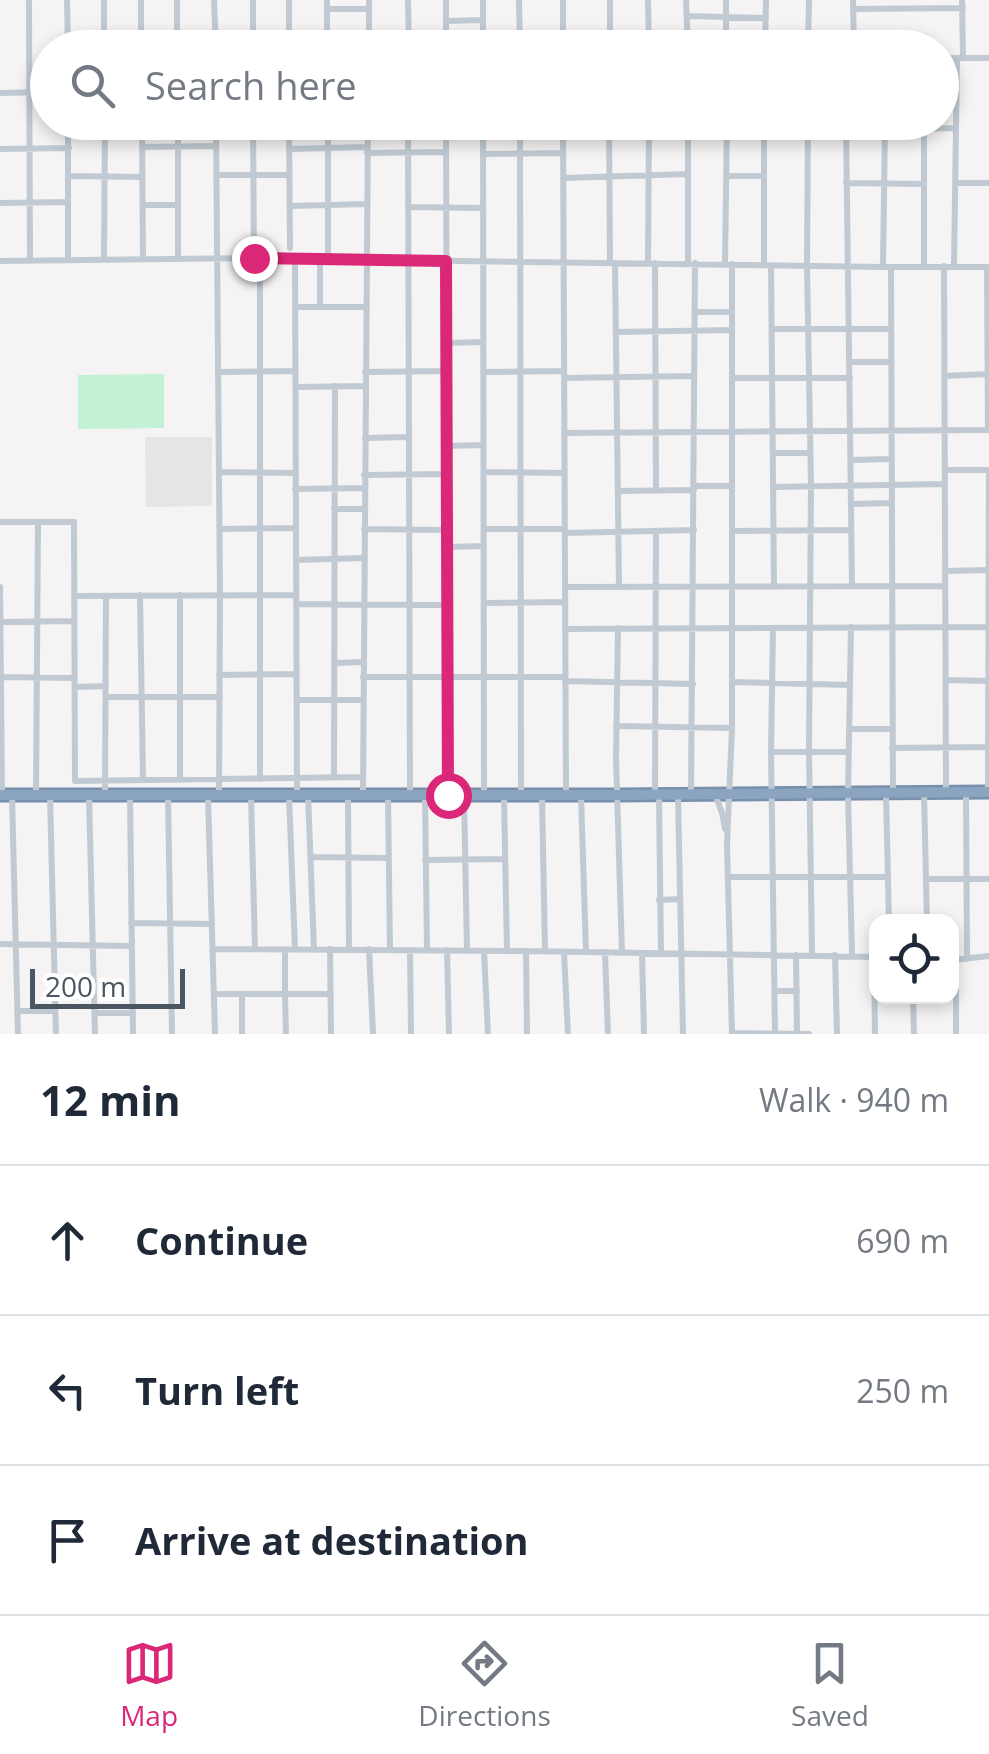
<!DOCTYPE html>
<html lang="en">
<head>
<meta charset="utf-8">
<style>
	:root { --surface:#fff; --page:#f6f6f7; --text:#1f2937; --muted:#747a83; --line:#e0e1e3; --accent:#db2777 }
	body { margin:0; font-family:"Open Sans",sans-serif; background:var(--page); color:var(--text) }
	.controls { position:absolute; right:30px; bottom:30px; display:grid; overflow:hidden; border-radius:20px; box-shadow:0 5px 15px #0003 }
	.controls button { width:90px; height:90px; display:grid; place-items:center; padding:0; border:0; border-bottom:2px solid var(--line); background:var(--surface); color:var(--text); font:50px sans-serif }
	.scale { position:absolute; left:30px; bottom:25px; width:155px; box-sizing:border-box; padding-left:10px; border:5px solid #4a5661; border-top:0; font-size:28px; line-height:35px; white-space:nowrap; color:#4a5661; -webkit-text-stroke:8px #fff; paint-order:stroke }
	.stop { position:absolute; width:30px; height:30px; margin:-22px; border:8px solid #db2777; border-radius:50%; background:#fff }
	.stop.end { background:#db2777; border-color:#fff; box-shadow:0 2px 10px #0008 }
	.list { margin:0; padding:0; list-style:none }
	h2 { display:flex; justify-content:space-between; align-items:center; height:130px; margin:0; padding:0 40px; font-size:42px }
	h2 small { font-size:32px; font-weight:400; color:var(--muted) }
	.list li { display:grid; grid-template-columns:65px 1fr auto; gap:30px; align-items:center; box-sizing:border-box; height:150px; padding:0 40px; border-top:2px solid var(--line) }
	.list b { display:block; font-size:38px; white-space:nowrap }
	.list em { font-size:32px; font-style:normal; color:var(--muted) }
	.icon { flex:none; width:55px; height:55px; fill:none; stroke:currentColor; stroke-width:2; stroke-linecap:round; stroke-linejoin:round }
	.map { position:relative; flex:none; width:989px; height:1034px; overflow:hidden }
	.search { position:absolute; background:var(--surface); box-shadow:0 5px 15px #0003; left:30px; right:30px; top:30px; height:110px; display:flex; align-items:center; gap:25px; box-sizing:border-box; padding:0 35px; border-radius:55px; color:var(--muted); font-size:38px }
	.sheet { height:580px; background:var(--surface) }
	nav { display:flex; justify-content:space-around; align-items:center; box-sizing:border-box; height:140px; border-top:2px solid var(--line); background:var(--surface); font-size:28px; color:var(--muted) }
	nav a { display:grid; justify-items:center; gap:5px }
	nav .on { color:var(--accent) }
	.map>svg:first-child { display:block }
	.education { fill:#e6e4e5 }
	.green { fill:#c3f1d5 }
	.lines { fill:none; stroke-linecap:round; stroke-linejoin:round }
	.highway-casing { stroke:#7690ad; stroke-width:15 }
	.minor { stroke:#c1cad2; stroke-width:6 }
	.highway { stroke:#8ba5c1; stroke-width:10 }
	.route { stroke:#db2777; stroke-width:12 }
</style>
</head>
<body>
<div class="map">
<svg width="989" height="1034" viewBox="0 0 989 1034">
	<rect width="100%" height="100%" fill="#f5f3f3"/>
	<path class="education" d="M 145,437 L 212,437 L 212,506 L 146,507 Z"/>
	<path class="green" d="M 164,374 L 164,428 L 78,429 L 78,375 Z"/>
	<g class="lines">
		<defs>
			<path id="highway" d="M 0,795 L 617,795 L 989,792"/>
		</defs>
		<use href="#highway" class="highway-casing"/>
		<path class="minor" d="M 29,0 L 30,261
			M 67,0 L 68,48
			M 104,0 L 104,46
			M 214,0 L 216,48
			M 253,0 L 253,46
			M 408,0 L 409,48
			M 483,0 L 483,48
			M 519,0 L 520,48
			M 648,0 L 649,48
			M 686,0 L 688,48
			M 726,0 L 726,48
			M 853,0 L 854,48
			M 962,0 L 963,58
			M 327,9 L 369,9
			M 853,9 L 963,8
			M 687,16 L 766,18
			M 446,21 L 483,20
			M 369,41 L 446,42
			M 483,41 L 563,41
			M 68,45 L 141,46
			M 141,46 L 141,0
			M 216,47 L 289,45
			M 177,48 L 177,0
			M 289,48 L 289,0
			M 327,48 L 327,0
			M 369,48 L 369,0
			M 446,48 L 446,0
			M 563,48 L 563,0
			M 610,48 L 610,0
			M 765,48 L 766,0
			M 808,48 L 809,0
			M 942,58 L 989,58
			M 0,93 L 48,92
			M 142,122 L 143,259
			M 178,122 L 178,258
			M 216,122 L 220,595 L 219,795
			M 253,122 L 254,258
			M 289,122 L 290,248
			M 328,122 L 328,259
			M 408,122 L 410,795
			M 446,122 L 448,795
			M 483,122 L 484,795
			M 520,122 L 521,795
			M 563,122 L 566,794
			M 609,122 L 610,263
			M 688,122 L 688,263
			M 808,122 L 807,266 L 811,485 L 809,751 L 812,954
			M 846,122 L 852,586
			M 924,122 L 924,266
			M 446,125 L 483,125
			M 764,129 L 846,129
			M 885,130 L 956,128
			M 142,147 L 216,146
			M 0,149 L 69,148
			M 289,149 L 368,147
			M 367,153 L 446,152
			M 484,154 L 562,153
			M 216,175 L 289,175
			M 69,176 L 142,177
			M 726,176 L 764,176
			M 563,178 L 688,174
			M 846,183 L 923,184
			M 956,183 L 989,183
			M 0,203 L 68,202
			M 143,205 L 178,205
			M 290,206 L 366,204
			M 408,207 L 483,208
			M 104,259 L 105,122
			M 295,259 L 297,794
			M 68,260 L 68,122
			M 0,261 L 254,258 L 883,267 L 989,267
			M 615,263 L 619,587
			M 648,263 L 649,122
			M 655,263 L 656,490
			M 725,264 L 727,122
			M 764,265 L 764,122
			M 771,265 L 774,587
			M 944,266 L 946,791
			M 954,266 L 957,58
			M 883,267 L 885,122
			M 891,267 L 893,794
			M 987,267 L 988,430
			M 296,307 L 365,307
			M 320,307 L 320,259
			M 695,312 L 732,312
			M 772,329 L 889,329
			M 616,332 L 732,330
			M 446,343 L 483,342
			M 851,362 L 890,362
			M 218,372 L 295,371
			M 365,372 L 446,371
			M 483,372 L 564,371
			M 945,376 L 988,374
			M 564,378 L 694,376
			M 732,378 L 850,378
			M 296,387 L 365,386
			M 564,433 L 989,430
			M 365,438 L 408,437
			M 446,446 L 483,445
			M 773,453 L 810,453
			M 851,460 L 890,459
			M 945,470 L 989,470
			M 219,472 L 295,473
			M 484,472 L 564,473
			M 364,475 L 447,474
			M 694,486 L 732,486
			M 773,487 L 945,484
			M 295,489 L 364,488
			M 618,491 L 694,490
			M 851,504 L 891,503
			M 334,509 L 364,509
			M 0,522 L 74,522 L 75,781 L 362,777
			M 220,529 L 296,528
			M 364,529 L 447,530
			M 484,529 L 565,529
			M 732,531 L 851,530
			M 565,533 L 694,530
			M 447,547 L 484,546
			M 296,560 L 363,558
			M 945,571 L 989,570
			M 0,587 L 2,794
			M 565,587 L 945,586
			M 140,595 L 143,779
			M 180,595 L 180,779
			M 74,596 L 296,595
			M 484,603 L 565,602
			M 296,604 L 447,605
			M 0,622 L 74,621
			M 851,627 L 848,794 L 852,955
			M 618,628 L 616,758 L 622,953
			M 773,628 L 771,752 L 849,752
			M 565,629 L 989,627
			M 335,663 L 363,662
			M 219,675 L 296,674
			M 1,677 L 74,678
			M 363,677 L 565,677
			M 946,680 L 989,681
			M 565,681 L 693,684
			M 732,682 L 850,685
			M 75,687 L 106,686
			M 106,697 L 220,697
			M 297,700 L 362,700
			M 616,726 L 732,728
			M 849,729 L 892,729
			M 892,748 L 988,747
			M 771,752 L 775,1034
			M 334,778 L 335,386
			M 260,779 L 260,258
			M 966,792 L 967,959
			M 988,792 L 989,470
			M 924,793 L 927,922
			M 363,794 L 368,122
			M 691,794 L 695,263
			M 715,794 L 722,813 L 725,829
			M 886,794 L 889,922
			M 12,795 L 18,1034
			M 36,795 L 38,522
			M 105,795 L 106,596
			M 308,795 L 314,949
			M 425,795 L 427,950
			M 464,795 L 467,951
			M 581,795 L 586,952
			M 655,795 L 656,531
			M 678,795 L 683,1034
			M 50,796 L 56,1034
			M 89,796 L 95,1034
			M 130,796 L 133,1034
			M 168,796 L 172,1034
			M 208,796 L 215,1034
			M 251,796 L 255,949
			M 289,796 L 295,949
			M 348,796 L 349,949
			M 388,796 L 390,950
			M 504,796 L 507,951
			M 542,796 L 545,951
			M 659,796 L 661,953
			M 311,857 L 388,858
			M 425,860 L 505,859
			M 728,877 L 887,877
			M 926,879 L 989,879
			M 659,900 L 680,899
			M 893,922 L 927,921
			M 131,923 L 212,924
			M 0,944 L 131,946
			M 213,949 L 526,951 L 876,957
			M 285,949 L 285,994 L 331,994
			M 330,949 L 331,1034
			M 369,949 L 373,1034
			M 410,950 L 411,1034
			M 447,950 L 449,1034
			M 484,951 L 488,1034
			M 526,951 L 527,1034
			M 564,952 L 568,1034
			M 605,952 L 608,1034
			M 642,953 L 644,1034
			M 796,955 L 797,1034
			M 835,955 L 837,1034
			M 874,957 L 875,1034
			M 953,960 L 989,956
			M 956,960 L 956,1034
			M 775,991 L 797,991
			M 214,994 L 285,994 L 286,1034
			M 242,995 L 242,1034
			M 913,996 L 914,1034
			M 17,1011 L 55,1011
			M 95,1013 L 133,1013
			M 732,1033 L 809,1034
			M 732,1034 L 727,845 L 732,728 L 732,264"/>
		<use href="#highway" class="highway"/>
	</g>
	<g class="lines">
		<path class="route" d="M 254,258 L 446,261 L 448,795"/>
	</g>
</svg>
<div class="controls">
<button><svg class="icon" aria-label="locate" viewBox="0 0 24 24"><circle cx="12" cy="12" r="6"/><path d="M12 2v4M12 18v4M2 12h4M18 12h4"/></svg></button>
</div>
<div class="scale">200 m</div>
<div class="stop" style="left:448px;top:795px"></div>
<div class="stop end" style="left:254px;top:258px"></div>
<div class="search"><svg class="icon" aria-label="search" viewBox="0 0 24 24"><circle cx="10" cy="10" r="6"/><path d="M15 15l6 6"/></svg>Search here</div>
</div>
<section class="sheet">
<h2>12 min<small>Walk · 940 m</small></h2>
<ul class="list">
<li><svg class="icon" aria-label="ahead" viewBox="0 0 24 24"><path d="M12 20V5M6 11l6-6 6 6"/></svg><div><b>Continue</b></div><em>690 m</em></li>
<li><svg class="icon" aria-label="left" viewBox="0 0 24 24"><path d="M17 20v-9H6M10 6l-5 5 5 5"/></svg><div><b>Turn left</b></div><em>250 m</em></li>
<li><svg class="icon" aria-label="arrive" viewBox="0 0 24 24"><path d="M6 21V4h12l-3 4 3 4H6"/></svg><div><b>Arrive at destination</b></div></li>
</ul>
</section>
<nav>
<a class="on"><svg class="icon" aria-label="map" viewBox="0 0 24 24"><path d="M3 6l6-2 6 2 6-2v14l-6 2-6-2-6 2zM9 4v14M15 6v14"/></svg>Map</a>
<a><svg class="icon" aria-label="directions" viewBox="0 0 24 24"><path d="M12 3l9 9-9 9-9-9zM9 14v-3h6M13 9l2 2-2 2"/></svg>Directions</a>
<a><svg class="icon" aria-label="saved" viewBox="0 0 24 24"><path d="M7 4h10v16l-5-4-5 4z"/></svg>Saved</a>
</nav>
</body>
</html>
